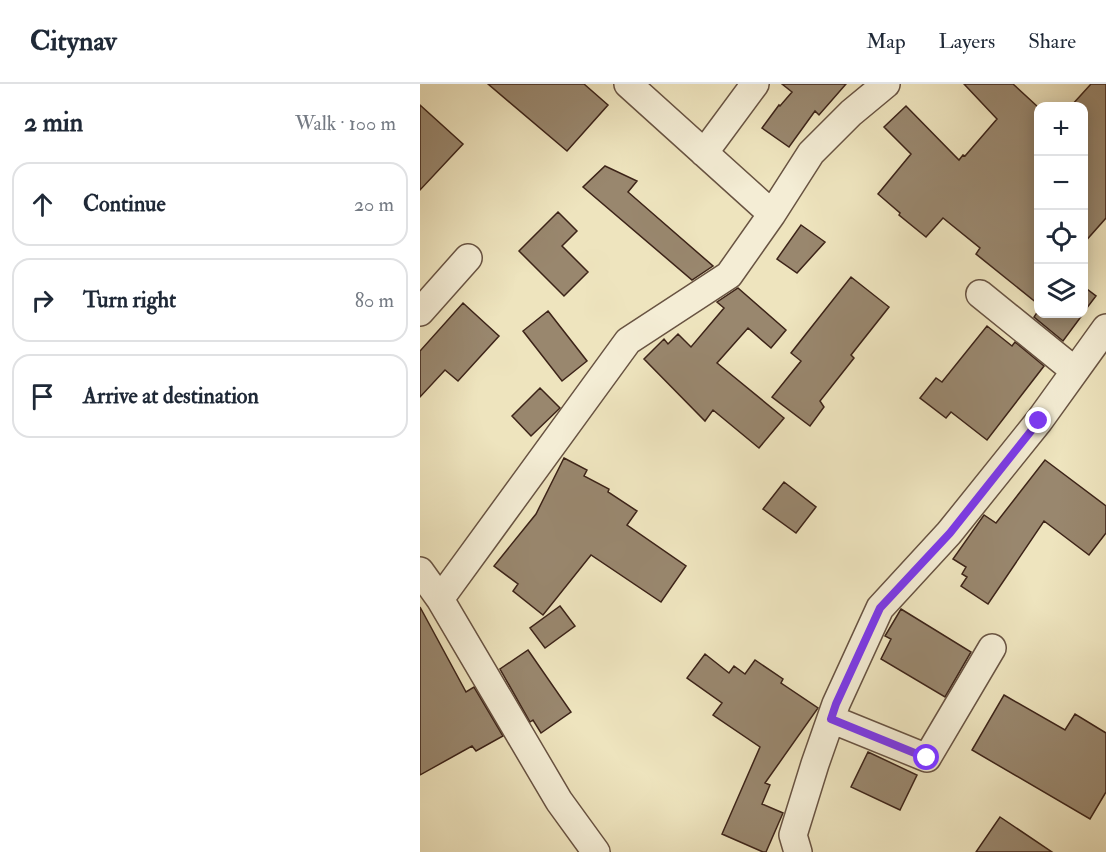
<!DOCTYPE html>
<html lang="en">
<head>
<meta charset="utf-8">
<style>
	:root { --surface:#fff; --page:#f6f6f7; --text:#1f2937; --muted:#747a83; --line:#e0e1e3 }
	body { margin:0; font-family:"IM FELL Double Pica",serif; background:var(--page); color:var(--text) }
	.controls { position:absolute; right:18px; top:18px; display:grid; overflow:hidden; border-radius:12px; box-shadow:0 3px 15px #0003 }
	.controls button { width:54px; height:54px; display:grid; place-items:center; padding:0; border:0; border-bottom:2px solid var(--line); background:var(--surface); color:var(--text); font:30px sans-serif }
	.stop { position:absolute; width:18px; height:18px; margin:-14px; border:4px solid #7c3aed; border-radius:50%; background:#fff }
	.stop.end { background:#7c3aed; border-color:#fff; box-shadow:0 2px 6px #0008 }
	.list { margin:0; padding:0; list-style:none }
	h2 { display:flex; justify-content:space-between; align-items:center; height:78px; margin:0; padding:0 24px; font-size:26px }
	h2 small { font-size:20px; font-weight:400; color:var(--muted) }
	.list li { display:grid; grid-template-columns:39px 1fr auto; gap:18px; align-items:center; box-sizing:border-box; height:84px; margin:0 12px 12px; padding:0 12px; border:2px solid var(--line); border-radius:18px }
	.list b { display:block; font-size:22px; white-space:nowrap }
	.list em { font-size:20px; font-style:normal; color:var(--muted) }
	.icon { flex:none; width:33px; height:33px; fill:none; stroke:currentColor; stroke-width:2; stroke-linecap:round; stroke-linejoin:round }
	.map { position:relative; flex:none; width:686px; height:768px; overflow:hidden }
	header { display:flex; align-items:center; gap:36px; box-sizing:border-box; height:84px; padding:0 30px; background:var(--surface); border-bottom:2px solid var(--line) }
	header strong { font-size:28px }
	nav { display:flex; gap:33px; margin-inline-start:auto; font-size:21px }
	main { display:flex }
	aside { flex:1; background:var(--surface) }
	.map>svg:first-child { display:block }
	.building { fill:#99876e; stroke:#3c2318; stroke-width:1.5 }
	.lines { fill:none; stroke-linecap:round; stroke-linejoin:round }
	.minor-casing { stroke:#685342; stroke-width:30 }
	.minor { stroke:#f4edd5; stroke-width:27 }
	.route { stroke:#7c3aed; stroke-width:8 }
</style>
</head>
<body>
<header>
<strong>Citynav</strong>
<nav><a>Map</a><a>Layers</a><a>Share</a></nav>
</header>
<main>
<aside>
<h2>2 min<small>Walk · 100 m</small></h2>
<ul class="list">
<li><svg class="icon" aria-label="ahead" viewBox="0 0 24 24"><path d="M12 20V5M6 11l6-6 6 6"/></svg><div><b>Continue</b></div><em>20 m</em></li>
<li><svg class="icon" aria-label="right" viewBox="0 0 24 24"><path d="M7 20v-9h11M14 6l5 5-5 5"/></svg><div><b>Turn right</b></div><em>80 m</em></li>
<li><svg class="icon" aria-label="arrive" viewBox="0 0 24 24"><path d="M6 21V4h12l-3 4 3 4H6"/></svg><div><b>Arrive at destination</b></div></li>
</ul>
</aside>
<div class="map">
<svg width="686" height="768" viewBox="0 0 686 768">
	<rect width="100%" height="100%" fill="#eee4be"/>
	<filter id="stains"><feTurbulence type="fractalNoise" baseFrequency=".00333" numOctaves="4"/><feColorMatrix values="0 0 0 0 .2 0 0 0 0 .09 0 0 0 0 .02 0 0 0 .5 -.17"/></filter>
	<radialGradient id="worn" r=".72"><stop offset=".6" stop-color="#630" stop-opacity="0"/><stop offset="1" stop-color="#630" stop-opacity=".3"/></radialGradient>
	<path class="building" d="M 68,0 L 164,0 L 188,21 L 147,67 Z
		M 362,0 L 426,0 L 399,31 L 395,27 L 369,63 L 342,44 L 359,21 L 360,22 L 372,8 Z
		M 544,0 L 593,0 L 618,23 L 618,220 L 556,170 L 560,164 L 523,134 L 506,153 L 479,131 L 480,129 L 458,110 L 491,70 L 464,43 L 486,22 L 539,76 L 543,71 L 545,72 L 577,35 Z
		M 671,0 L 686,0 L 686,134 L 663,160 L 663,22 L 651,22 Z
		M 0,21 L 43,60 L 0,106 Z
		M 185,82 L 217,97 L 208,108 L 293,182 L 272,196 L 163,103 Z
		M 138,128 L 157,147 L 142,162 L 168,188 L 144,212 L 99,167 Z
		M 381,141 L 405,158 L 377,189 L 357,175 Z
		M 431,193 L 469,223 L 431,271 L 434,274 L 400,317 L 404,323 L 390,342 L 352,313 L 381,277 L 371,269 Z
		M 663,202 L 676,212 L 663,229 Z
		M 318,204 L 366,246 L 351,264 L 328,244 L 297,279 L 364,334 L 339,364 L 293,326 L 285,337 L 224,275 L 244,255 L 248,260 L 258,250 L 271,263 L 304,224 L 297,218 Z
		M 43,219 L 79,252 L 38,297 L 25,286 L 0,313 L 0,267 Z
		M 128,227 L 167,277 L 142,297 L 103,247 Z
		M 618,227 L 618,230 L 663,230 L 643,257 L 614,233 Z
		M 567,242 L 592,262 L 595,258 L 624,282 L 567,356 L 531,328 L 526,334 L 500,314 L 516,294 L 522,298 Z
		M 120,304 L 140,324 L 111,352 L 92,332 Z
		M 144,374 L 167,386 L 164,392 L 189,405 L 188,408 L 217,427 L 207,441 L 266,482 L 241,518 L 171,471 L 123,531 L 93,507 L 98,500 L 74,482 L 116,430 Z
		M 625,376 L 686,422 L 686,449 L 669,471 L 624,437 L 568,520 L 541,502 L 547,493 L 542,490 L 546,483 L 533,475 L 564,431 L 576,439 Z
		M 364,398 L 396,423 L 376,449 L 343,425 Z
		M 140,522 L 155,542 L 125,564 L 110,544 Z
		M 0,523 L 46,608 L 54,603 L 83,652 L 56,667 L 52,662 L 0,691 Z
		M 481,525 L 551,568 L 525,613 L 461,575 L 471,555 L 465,552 Z
		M 108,566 L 151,628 L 121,649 L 113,636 L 110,638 L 80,585 Z
		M 285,570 L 309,589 L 314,582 L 325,590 L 335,576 L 363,595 L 361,599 L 398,624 L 345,699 L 350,701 L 342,720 L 363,729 L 346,768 L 343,768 L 302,750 L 340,663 L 293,631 L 302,619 L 267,594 Z
		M 584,611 L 645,646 L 655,630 L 686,649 L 686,708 L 670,735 L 552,666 Z
		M 448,668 L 497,691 L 480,726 L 431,703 Z
		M 580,733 L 632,768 L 556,768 Z"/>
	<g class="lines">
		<defs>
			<path id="minor" d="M 208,0 L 352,130
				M 284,69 L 335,0
				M 560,210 L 655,287
				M 0,228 L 48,174
				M 0,487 L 20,515 L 139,717 L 176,768
				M 20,515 L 208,257 L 309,191 L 352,130 L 391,69 L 431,29 L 466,0
				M 411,635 L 507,674 L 572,564
				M 378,768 L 373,751 L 395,680 L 416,620 L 460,524 L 529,449 L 619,337 L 686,244"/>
		</defs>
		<use href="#minor" class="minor-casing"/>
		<use href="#minor" class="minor"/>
	</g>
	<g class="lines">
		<path class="route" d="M 507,674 L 411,635 L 416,620 L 460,524 L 530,449 L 619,337"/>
	</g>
	<rect width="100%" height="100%" filter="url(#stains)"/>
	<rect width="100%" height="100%" fill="url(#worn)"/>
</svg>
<div class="controls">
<button>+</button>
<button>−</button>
<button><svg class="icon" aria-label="locate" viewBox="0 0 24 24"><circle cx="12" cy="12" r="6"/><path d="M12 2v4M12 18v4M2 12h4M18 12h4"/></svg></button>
<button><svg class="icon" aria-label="layers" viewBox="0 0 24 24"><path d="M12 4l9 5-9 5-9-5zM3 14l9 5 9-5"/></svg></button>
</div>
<div class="stop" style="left:507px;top:674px"></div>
<div class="stop end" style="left:619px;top:337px"></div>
</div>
</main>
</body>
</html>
